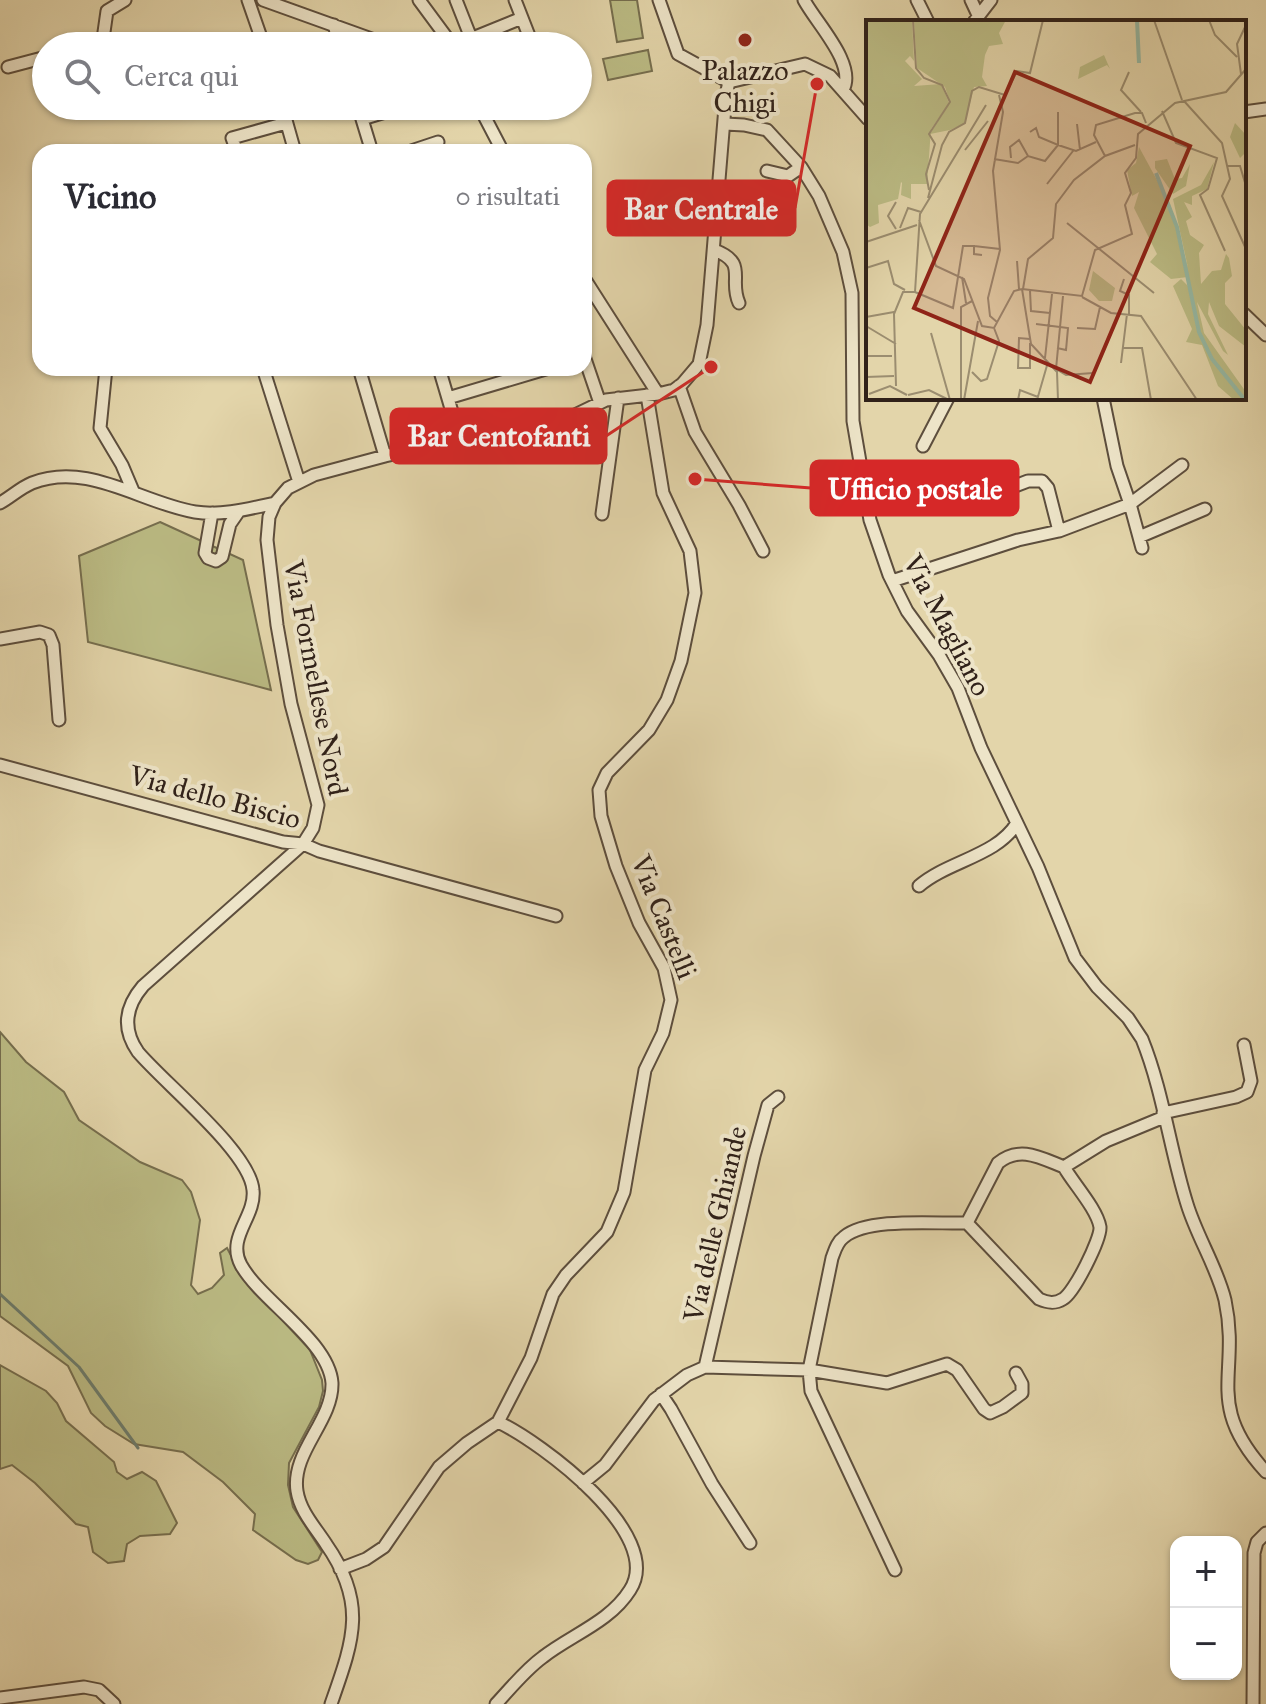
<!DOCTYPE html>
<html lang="it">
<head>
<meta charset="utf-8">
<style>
	:root { --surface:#fff; --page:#f7f7f7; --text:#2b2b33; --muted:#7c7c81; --line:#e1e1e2 }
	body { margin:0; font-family:"IM FELL Great Primer",serif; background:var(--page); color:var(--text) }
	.controls { position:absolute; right:24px; bottom:24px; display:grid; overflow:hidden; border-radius:16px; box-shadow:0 2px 6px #0004 }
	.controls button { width:72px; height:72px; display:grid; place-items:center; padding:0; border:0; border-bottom:2px solid var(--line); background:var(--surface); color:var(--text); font:40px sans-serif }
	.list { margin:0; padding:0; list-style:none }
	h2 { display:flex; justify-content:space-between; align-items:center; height:104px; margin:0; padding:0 32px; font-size:34px }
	h2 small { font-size:26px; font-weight:400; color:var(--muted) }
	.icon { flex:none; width:44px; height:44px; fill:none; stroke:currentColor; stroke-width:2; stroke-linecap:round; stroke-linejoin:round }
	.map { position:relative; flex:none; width:1266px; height:1704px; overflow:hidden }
	.search { position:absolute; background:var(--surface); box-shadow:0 2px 6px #0004; left:32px; top:32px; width:560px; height:88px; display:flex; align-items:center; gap:20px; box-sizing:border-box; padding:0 28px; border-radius:44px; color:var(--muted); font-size:30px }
	.panel { position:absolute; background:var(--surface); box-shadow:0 2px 6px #0004; left:32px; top:144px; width:560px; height:232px; border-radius:24px }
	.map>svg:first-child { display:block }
	.green { fill:#bbbb84; stroke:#766e4e; stroke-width:2 }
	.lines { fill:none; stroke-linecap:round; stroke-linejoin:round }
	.stream { stroke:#6d7c6c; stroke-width:3 }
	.minor-casing { stroke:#5d4e3d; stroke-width:15 }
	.minor { stroke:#ede4c8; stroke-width:11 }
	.poi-dot { fill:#8f2418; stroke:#ede4c8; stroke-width:3 }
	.labels { text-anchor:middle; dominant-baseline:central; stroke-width:8; stroke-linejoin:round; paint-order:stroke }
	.poi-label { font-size:28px; fill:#302119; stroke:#ede4c8 }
	.street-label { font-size:28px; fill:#302119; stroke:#ede4c8 }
	.inset-river { fill:none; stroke:#96b9a4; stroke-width:4 }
	.inset-road { fill:none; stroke:#9b8d70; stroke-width:2 }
	.view { fill:#8f2418; fill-opacity:0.15; stroke:#8f2418; stroke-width:4 }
	.inset-edge { fill:none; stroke:#302119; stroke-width:4 }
	.leader { fill:none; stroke:#d62828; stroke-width:3 }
	.callout-dot { fill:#d62828; stroke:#ede4c8; stroke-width:3 }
	.callout { fill:#d62828; stroke:#d62828; stroke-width:3 }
	.callout-label { font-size:30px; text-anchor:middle; font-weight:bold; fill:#fff }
</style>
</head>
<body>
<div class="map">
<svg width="1266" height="1704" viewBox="0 0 1266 1704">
	<rect width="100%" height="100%" fill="#e3d5aa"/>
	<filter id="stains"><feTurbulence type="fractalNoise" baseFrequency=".0025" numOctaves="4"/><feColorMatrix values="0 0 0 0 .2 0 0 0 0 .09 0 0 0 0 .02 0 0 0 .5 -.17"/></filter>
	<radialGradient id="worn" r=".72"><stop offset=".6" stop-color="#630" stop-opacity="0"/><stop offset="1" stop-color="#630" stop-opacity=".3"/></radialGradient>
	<path class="green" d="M 610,0 L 637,0 L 643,38 L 617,42 Z
		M 648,50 L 652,71 L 608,80 L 603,59 Z
		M 160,522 L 243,560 L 271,690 L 88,642 L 79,556 Z
		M 0,1032 L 26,1062 L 64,1092 L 79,1120 L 140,1162 L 182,1180 L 191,1192 L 200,1220 L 191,1285 L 198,1294 L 212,1288 L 224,1275 L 220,1253 L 227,1248 L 243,1278 L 310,1350 L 322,1380 L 323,1391 L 319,1407 L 289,1463 L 288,1485 L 293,1507 L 322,1552 L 318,1560 L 308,1564 L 296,1560 L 253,1530 L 255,1514 L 223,1482 L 183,1452 L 134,1444 L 105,1426 L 91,1413 L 68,1366 L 0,1316 Z
		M 0,1365 L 46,1391 L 57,1403 L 66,1421 L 114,1462 L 117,1472 L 127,1479 L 142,1472 L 156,1481 L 177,1523 L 170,1534 L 140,1536 L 127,1544 L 124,1561 L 108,1563 L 93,1552 L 88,1527 L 76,1524 L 35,1483 L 12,1465 L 0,1469 Z"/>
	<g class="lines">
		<path class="stream" d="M 0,1294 L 79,1367 L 138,1448"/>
		<defs>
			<path id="minor" d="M 248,0 L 264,46
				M 263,0 L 391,46
				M 419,0 L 453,46
				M 456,0 L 471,38
				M 515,0 L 533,46
				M 659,0 L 678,54 L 729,82
				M 804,0 C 816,23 857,64 843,90
				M 917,0 L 928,22
				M 971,0 L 978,15
				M 974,22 L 991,0
				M 334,25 L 340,46
				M 96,46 L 103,39 L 107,11 L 125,0
				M 453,46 L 522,18
				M 8,67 L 46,57
				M 282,106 L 295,152
				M 358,106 L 372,152
				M 479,106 L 503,152
				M 1244,112 L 1266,109
				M 362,119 L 402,107
				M 725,124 L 744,125 L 767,130 L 801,167 L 819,196 L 843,252 L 852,293 L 853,421 L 870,520 L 889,575 L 907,611 L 939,655 L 958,688 L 981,748 L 1038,867 L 1075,958 L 1097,987 L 1128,1018 L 1142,1039 C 1163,1091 1170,1150 1187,1204 C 1197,1237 1217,1267 1225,1300 C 1241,1375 1203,1403 1266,1472
				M 237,152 L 232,138 L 286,123
				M 408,152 L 438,142
				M 767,171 L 788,176 L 801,167
				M 714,250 C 749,263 728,279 739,303
				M 584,278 L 658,394
				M 1244,314 L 1266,335
				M 584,356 L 600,403
				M 106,368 L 100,428 L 122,465 L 133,491
				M 263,368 L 299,482
				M 359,368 L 385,456
				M 439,368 L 460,439
				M 679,386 L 695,432 L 739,505 L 763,551
				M 448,398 L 549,368
				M 923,446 L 948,398
				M 989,496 L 1028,481 L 1042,481 L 1048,488 L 1059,531 L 1130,504 L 1117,466 L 1103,398
				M 0,503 C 11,497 20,488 32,483 C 88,461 141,503 195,512 C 222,516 248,509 275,503
				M 212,513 L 205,553 L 208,558 L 216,561 L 222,557 L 230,524 L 239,511
				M 602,514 L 618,398
				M 1139,537 L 1205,509
				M 1142,548 L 1130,504 L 1182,465
				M 892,581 L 1018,540 L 1059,531
				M 0,639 L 40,632 L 49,635 L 53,645 L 59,720
				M 0,765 L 283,842 L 303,844 L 319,851 L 556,916
				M 919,886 C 948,861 997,856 1017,823
				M 1163,1113 L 1236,1097 L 1247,1092 L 1251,1081 L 1244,1045
				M 967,1223 L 1039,1299 C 1048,1303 1055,1304 1063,1299 C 1074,1293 1101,1239 1100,1227 C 1097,1209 1073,1183 1064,1167
				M 705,1367 L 754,1156 L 768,1105 L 778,1097
				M 661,1394 L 671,1409 L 712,1484 L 750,1543
				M 583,1483 L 605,1465 L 654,1400 L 687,1375 L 705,1367 L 809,1370 L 832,1258 C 835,1250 837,1242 844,1237 C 868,1217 936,1224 967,1223 L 998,1163 C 1020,1145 1041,1158 1064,1167 L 1106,1141 L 1164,1117
				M 340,1569 L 366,1559 L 384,1547 L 439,1467 L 467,1443 L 498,1422 L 531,1358 L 553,1294 L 566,1275 L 607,1232 L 624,1192 L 645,1070 L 663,1033 L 671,1000 L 664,968 L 639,923 L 616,866 L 601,816 L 599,790 L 607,773 L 649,730 L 667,700 L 681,661 L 695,593 L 690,551 L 663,493 L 647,395
				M 895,1570 L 811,1391 L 809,1370 L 887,1383 L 947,1364 L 957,1370 L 984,1409 L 990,1413 L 1003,1407 L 1022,1393 L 1022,1384 L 1016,1373
				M 0,1698 L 84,1687 L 99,1690 L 114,1704
				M 331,1704 C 353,1641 368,1604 326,1544 C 315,1527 300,1511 297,1491 C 291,1452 333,1421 332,1383 C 329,1341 261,1301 241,1265 C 226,1237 256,1217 253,1190 C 250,1152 165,1084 138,1052 C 122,1029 125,1007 143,986 L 303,844 L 313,828 L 318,805 L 291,704 L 277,625 L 267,540 L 269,517 L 275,503 L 288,488 L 314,475 L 385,456 L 460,439 L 538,433 L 606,400 L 658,394 L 674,390 L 682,384 L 699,364 L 707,325 L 726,95 L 729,82 L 805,64 L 830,76 L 868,119
				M 496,1704 C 511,1688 525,1670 543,1657 C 571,1635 610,1622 630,1590 C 666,1535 541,1442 498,1422
				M 1253,1704 L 1254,1553 L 1257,1542 L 1266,1533"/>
		</defs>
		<use href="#minor" class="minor-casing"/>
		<use href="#minor" class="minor"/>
	</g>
	<circle class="poi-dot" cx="745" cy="40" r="8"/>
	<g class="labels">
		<g class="poi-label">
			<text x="745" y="70">Palazzo<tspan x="745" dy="32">Chigi</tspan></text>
		</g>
		<g class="street-label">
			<text transform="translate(947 625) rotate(62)">Via Magliano</text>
			<text transform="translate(316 678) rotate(79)">Via Formellese Nord</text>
			<text transform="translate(215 797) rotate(15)">Via dello Biscio</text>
			<text transform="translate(664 917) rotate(68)">Via Castelli</text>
			<text transform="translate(715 1224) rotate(-77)">Via delle Ghiande</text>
		</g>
	</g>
	<g transform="translate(866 20)">
		<rect width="380" height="380" fill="#e3d5aa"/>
		<path d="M 0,0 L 46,0 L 48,41 L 44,36 L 39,41 L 56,59 L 48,66 L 75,64 L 83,83 L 65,109 L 61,164 L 45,164 L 45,179 L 35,175 L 36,163 L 35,162 L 32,179 L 12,185 L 13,203 L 4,207 L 0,204 ZM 48,0 L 140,0 L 133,13 L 137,24 L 123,26 L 119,35 L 116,57 L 121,66 L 108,67 L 99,103 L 84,110 L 64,114 L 84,82 L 79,67 L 51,48 ZM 238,35 L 244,49 L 241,45 L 212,59 L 214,47 ZM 369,103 L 380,115 L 380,132 L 374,138 L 364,117 ZM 273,127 L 304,184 L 322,248 L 307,179 L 335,165 L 348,142 L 341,169 L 326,176 L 326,185 L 318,182 L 326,197 L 320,201 L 324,215 L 338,225 L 333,233 L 335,264 L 346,251 L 355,250 L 360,234 L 363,238 L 366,256 L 359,263 L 359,284 L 380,310 L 380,327 L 353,306 L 343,282 L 342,294 L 362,335 L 357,331 L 331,282 L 338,313 L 380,372 L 380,380 L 368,380 L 352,366 L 336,325 L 320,322 L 326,309 L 307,266 L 315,259 L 323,267 L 322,257 L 305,259 L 284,242 L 291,234 L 268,188 L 273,172 L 266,176 L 261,150 L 270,143 ZM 301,139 L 309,159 L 316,158 L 324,144 L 320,166 L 307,174 L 289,148 L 289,141 ZM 227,251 L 249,268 L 246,281 L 233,281 L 223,270 Z" fill="#bbbb84"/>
		<path class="inset-river" d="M 271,0 L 273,43M 290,153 L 311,207 L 333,312 L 346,339 L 379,380"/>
		<path class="inset-road" d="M 47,0 L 50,48 L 58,58 L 76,65 L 84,82 L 63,114 L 69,124 L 60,154 L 63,170M 288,0 L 316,80M 343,0 L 349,15 L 371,37M 263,52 L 255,70 L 275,92M 375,54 L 371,24 L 380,5M 318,81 L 356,123 L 364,159 L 356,176 L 380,229M 296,91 L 310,123 L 351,138 L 342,169 L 334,175 L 359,231M 211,104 L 214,130M 164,112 L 170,108 L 173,117 L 192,125 L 192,92M 99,130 L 122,101M 239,136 L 228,115 L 230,105 L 269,93 L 276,93 L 280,103M 145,138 L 144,127 L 153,120 L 162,136M 128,139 L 152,143 L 162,136 L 179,141 L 192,125 L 210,131 L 230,122M 362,146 L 374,146 L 380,166M 181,164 L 207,131M 62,178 L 76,125 L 83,112 L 99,103 L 106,71 L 113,67 L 139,75 L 151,51 L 164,53 L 177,0M 53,200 L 70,246 L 98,259 L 116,306 L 128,308 L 148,271 L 156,269M 201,203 L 288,273M 34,208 L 42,188 L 55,192M 30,209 L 22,196 L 30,182M 0,222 L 51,205M 108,226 L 134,229M 116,235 L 108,234 L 108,226 L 97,226 L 87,288 L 49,272 L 54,194 L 120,85M 151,241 L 153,269M 0,248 L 22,241 L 28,264 L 39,270M 96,257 L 100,283M 258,259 L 254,271 L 263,275 L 263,295M 156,269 L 216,276 L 229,230 L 266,214 L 259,185 L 265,173 L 259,153 L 270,138 L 272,114 L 309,83 L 360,72 L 380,49M 156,269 L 165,324 L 191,352 L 192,380M 157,269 L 162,239 L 187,218 L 190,184 L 208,160 L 239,136 L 269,125M 164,271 L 165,291 L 184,293M 197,276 L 190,349 L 200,355 L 227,353M 216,277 L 245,293 L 275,296 L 331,380M 0,297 L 28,292M 131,302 L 124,296 L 122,278 L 134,230 L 127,151 L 137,92 L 133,75M 170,304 L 194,307M 0,306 L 30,324M 211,308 L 229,309 L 234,287M 65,313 L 84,380M 164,319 L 153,318 L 152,348 L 164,348 L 164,323M 191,328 L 200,330 L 202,308 L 194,307M 256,328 L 276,328 L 285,380M 0,336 L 26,336M 179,338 L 186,274M 255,343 L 261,294M 106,352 L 115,361 L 121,359 L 133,321 L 128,308M 0,357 L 28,356M 30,366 L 28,294 L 37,272 L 49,272M 3,374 L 24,366 L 41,375M 42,375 L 63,370 L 81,379M 95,380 L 95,287 L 106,281M 98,380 L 112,301M 152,380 L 154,370 L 172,377M 171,380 L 182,342"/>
		<path class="view" d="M 149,52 L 324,126 L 224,362 L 48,288 Z"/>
		<rect width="380" height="380" class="inset-edge"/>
	</g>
	<path class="leader" d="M817 84L795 208M711 367L606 436M695 479L811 488"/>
	<g class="callout-dot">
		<circle cx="817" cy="84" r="8"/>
		<circle cx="711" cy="367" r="8"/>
		<circle cx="695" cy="479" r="8"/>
	</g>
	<g class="callout">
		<rect x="608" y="181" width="187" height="54" rx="8"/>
		<rect x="391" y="409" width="215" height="54" rx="8"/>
		<rect x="811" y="461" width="207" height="54" rx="8"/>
	</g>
	<g class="callout-label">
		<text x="701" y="219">Bar Centrale</text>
		<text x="499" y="446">Bar Centofanti</text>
		<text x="915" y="499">Ufficio postale</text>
	</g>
	<rect width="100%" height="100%" filter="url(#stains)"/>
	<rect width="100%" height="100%" fill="url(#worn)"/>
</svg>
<div class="controls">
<button>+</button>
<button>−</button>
</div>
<div class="search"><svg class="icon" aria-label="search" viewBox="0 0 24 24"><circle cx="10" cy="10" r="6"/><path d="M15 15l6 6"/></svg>Cerca qui</div>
<section class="panel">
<h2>Vicino<small>0 risultati</small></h2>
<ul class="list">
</ul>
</section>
</div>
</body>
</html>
